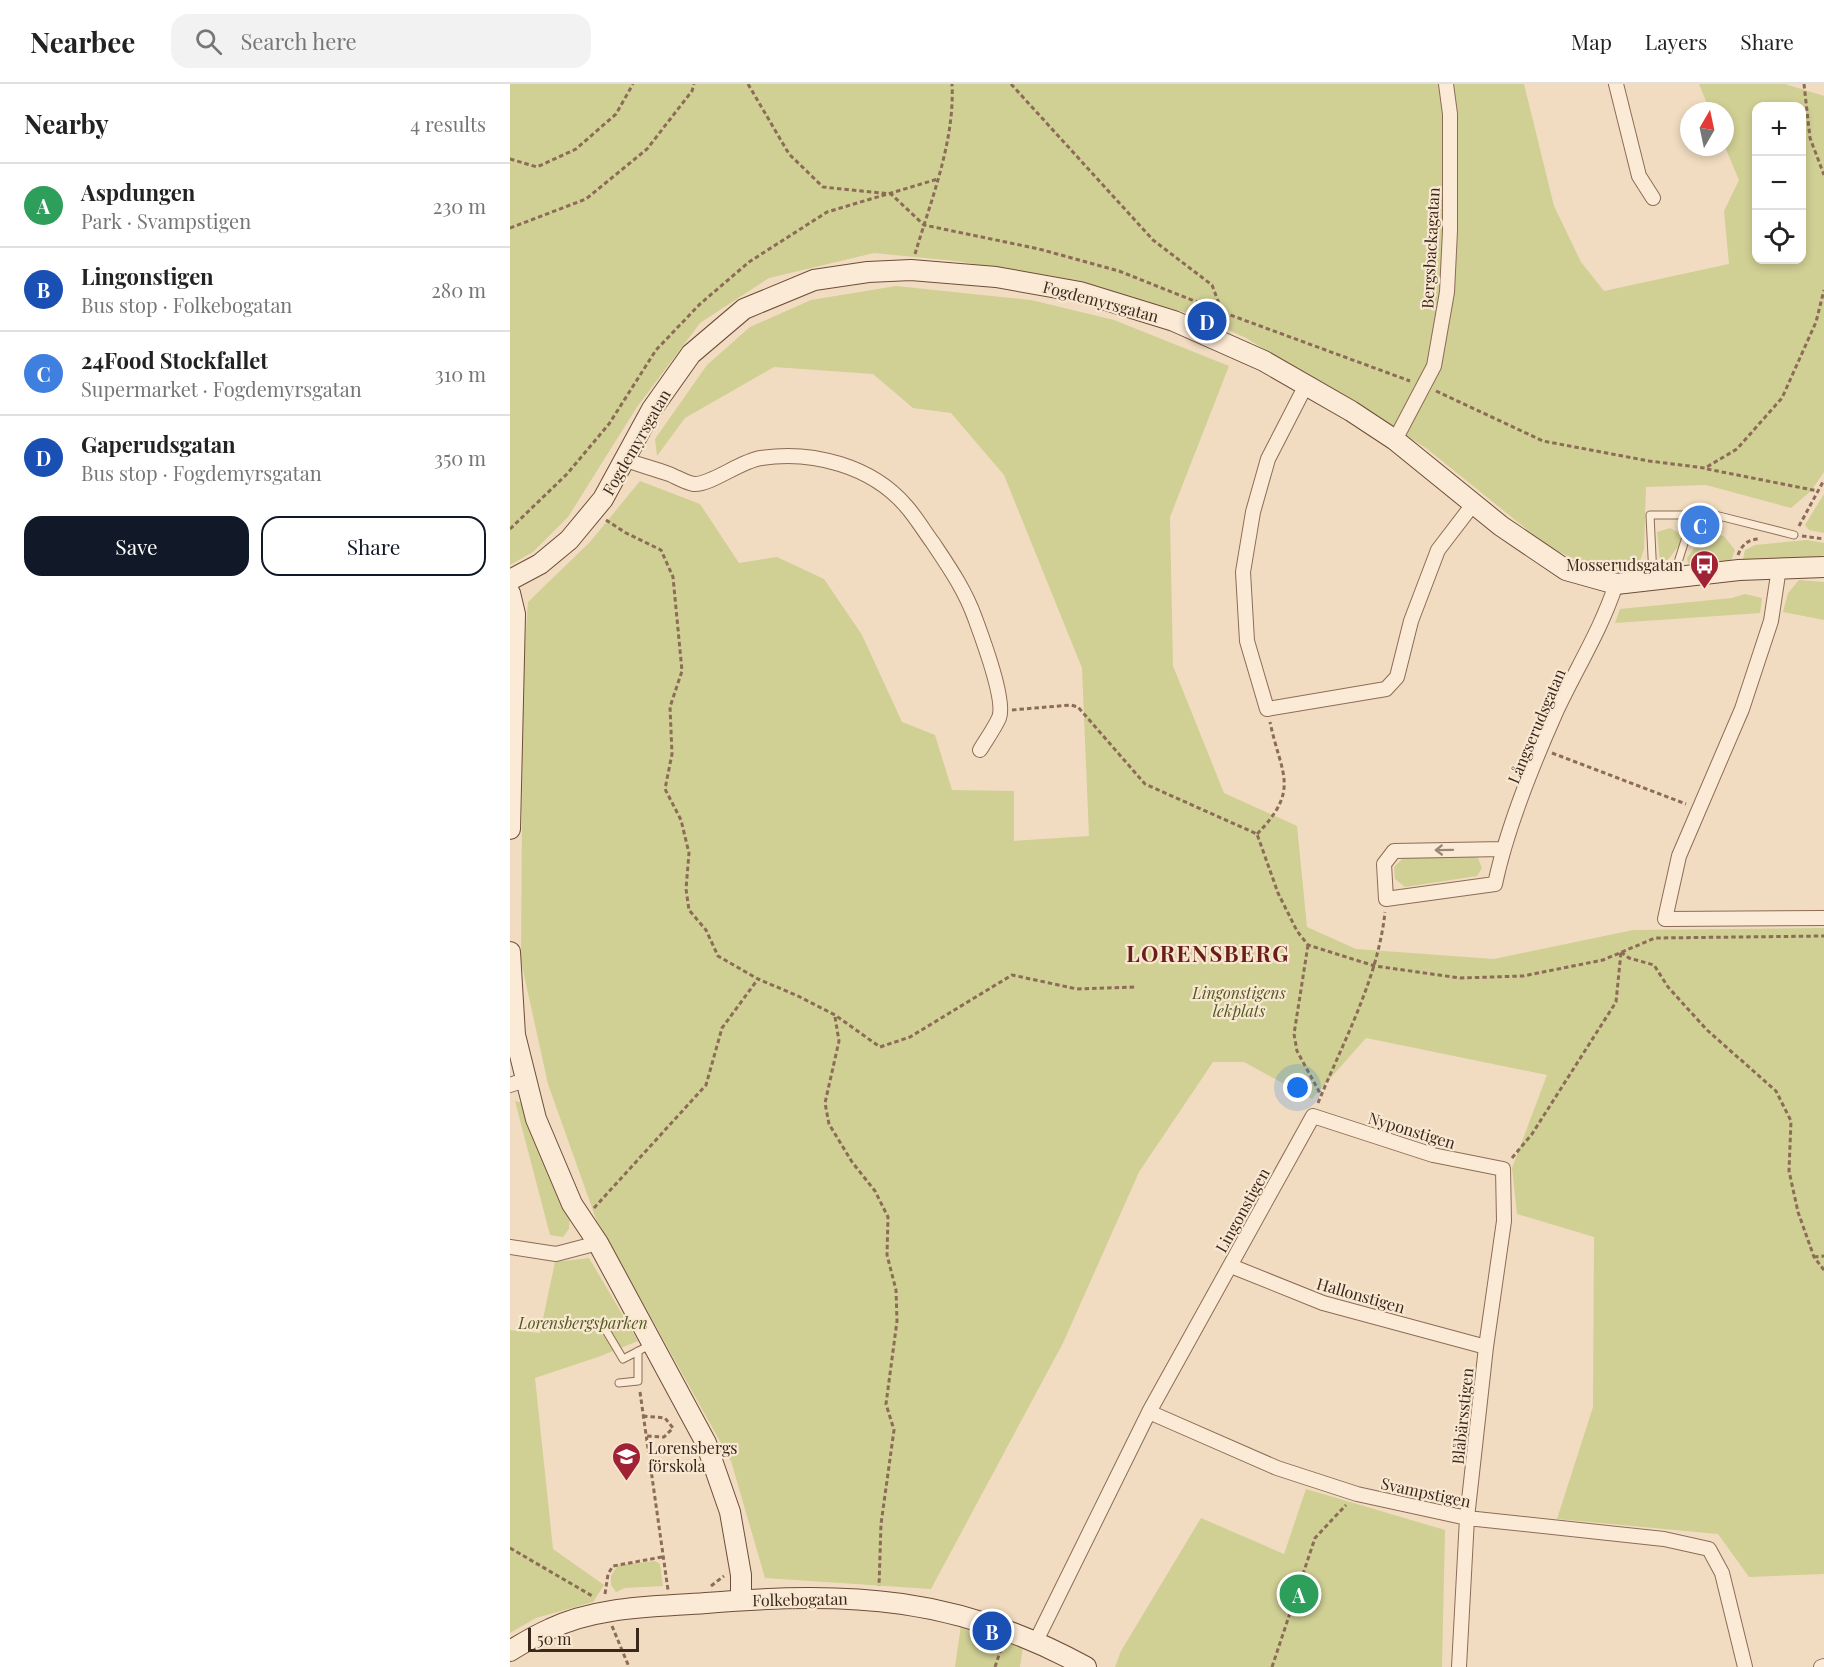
<!DOCTYPE html>
<html lang="en">
<head>
<meta charset="utf-8">
<style>
	:root { --surface:#fff; --page:#f2f2f2; --text:#222; --muted:#767676; --line:#e0e0e0; --accent:#111827 }
	body { margin:0; font-family:"Playfair Display",serif; background:var(--page); color:var(--text) }
	.controls { position:absolute; right:18px; top:18px; display:grid; overflow:hidden; border-radius:12px; box-shadow:0 3px 9px #0003 }
	.controls button { width:54px; height:54px; display:grid; place-items:center; padding:0; border:0; border-bottom:2px solid var(--line); background:var(--surface); color:var(--text); font:30px sans-serif }
	.compass { position:absolute; left:1170px; top:18px; width:54px; height:54px; border-radius:50%; background:var(--surface); box-shadow:0 3px 9px #0003; rotate:9deg }
	.scale { position:absolute; left:18px; bottom:15px; width:111px; box-sizing:border-box; padding-left:6px; border:3px solid #3b271c; border-top:0; font-size:16px; line-height:21px; white-space:nowrap; color:#3b271c; -webkit-text-stroke:4px #f8e7d1; paint-order:stroke }
	.you { position:absolute; left:788px; top:1004px; width:21px; height:21px; margin:-15px; border:4px solid #fff; border-radius:50%; background:#1a73e8; box-shadow:0 0 0 9px #1a73e833 }
	.badge { display:grid; place-items:center; width:39px; height:39px; border-radius:50%; background:var(--accent); color:#fff; font-size:20px; font-weight:700 }
	.pin { position:absolute; translate:-50% -50%; border:3px solid #fff; box-shadow:0 2px 6px #0006 }
	.list { margin:0; padding:0; list-style:none }
	h2 { display:flex; justify-content:space-between; align-items:center; height:78px; margin:0; padding:0 24px; font-size:26px }
	h2 small { font-size:20px; font-weight:400; color:var(--muted) }
	.list li { display:grid; grid-template-columns:39px 1fr auto; gap:18px; align-items:center; box-sizing:border-box; height:84px; padding:0 24px; border-top:2px solid var(--line) }
	.list b { display:block; font-size:22px; white-space:nowrap }
	.list p { margin:0; font-size:20px; white-space:nowrap; color:var(--muted) }
	.list em { font-size:20px; font-style:normal; color:var(--muted) }
	.actions { display:flex; gap:12px; padding:18px 24px }
	.actions a { flex:1; padding:14px 0; border:2px solid var(--accent); border-radius:18px; text-align:center; font-size:21px; color:var(--accent) }
	.actions .main { background:var(--accent); color:#fff }
	.icon { flex:none; width:33px; height:33px; fill:none; stroke:currentColor; stroke-width:2; stroke-linecap:round; stroke-linejoin:round }
	.map { position:relative; flex:none; width:1314px; height:1583px; overflow:hidden }
	header { display:flex; align-items:center; gap:36px; box-sizing:border-box; height:84px; padding:0 30px; background:var(--surface); border-bottom:2px solid var(--line) }
	header strong { font-size:28px }
	nav { display:flex; gap:33px; margin-inline-start:auto; font-size:21px }
	.search { width:420px; height:54px; background:var(--page); display:flex; align-items:center; gap:15px; box-sizing:border-box; padding:0 21px; border-radius:18px; color:var(--muted); font-size:22px }
	main { display:flex }
	aside { flex:1; background:var(--surface) }
	.map>svg:first-child { display:block }
	.green { fill:#d0cf94; fill-rule:evenodd }
	.lines { fill:none; stroke-linecap:round; stroke-linejoin:round }
	.lane-casing { stroke:#8c6c57; stroke-width:9 }
	.street-casing { stroke:#8c6c57; stroke-width:16 }
	.secondary-casing { stroke:#6e4d3a; stroke-width:22 }
	.path { stroke:#8c6c57; stroke-width:3; stroke-dasharray:4.5 3; stroke-linecap:butt }
	.lane { stroke:#fbead5; stroke-width:7 }
	.street { stroke:#fbead5; stroke-width:14 }
	.secondary { stroke:#fbead5; stroke-width:20 }
	.oneway { stroke:#9b8878 }
	.labels { text-anchor:middle; dominant-baseline:central; stroke-width:4.5; stroke-linejoin:round; paint-order:stroke }
	.street-label { font-size:16px; fill:#3b271c; stroke:#f8e7d1 }
	.poi-label { font-size:16px; fill:#3b271c; stroke:#f8e7d1; text-anchor:end }
	.park-label { font-size:16px; font-style:italic; fill:#535921; stroke:#f8e7d1 }
	.district-label { font-size:22px; font-weight:bold; letter-spacing:1.5px; fill:#6b1e19; stroke:#f8e7d1 }
</style>
</head>
<body>
<header>
<strong>Nearbee</strong>
<div class="search"><svg class="icon" aria-label="search" viewBox="0 0 24 24"><circle cx="10" cy="10" r="6"/><path d="M15 15l6 6"/></svg>Search here</div>
<nav><a>Map</a><a>Layers</a><a>Share</a></nav>
</header>
<main>
<aside>
<h2>Nearby<small>4 results</small></h2>
<ul class="list">
<li><span class="badge" style="background:#2e9e5b">A</span><div><b>Aspdungen</b><p>Park · Svampstigen</p></div><em>230 m</em></li>
<li><span class="badge" style="background:#1a4fb4">B</span><div><b>Lingonstigen</b><p>Bus stop · Folkebogatan</p></div><em>280 m</em></li>
<li><span class="badge" style="background:#3f7fe0">C</span><div><b>24Food Stockfallet</b><p>Supermarket · Fogdemyrsgatan</p></div><em>310 m</em></li>
<li><span class="badge" style="background:#1a4fb4">D</span><div><b>Gaperudsgatan</b><p>Bus stop · Fogdemyrsgatan</p></div><em>350 m</em></li>
</ul>
<div class="actions"><a class="main">Save</a><a>Share</a></div>
</aside>
<div class="map">
<svg width="1314" height="1583" viewBox="0 0 1314 1583">
	<rect width="100%" height="100%" fill="#f1dcc1"/>
	<path class="green" d="M 0,0 L 1014,0 L 1044,122 L 1071,178 L 1094,207 L 1219,180 L 1214,127 L 1229,96 L 1215,63 L 1215,27 L 1200,27 L 1189,0 L 1275,0 L 1314,12 L 1314,388 L 1301,407 L 1281,424 L 1196,401 L 1136,403 L 1134,465 L 1126,489 L 1078,481 L 1040,464 L 916,364 L 736,254 L 685,231 L 557,196 L 446,177 L 364,169 L 259,194 L 190,239 L 127,323 L 58,433 L 23,468 L 0,481 ZM 1246,22 L 1292,22 L 1292,176 L 1246,176 Z
		M 386,202 L 521,216 L 604,236 L 719,282 L 660,433 L 663,582 L 714,709 L 787,742 L 797,843 L 846,865 L 984,875 L 1123,846 L 1314,844 L 1314,1490 L 1239,1493 L 1208,1450 L 1047,1435 L 1083,1323 L 1084,1153 L 1007,1130 L 1002,1084 L 1037,991 L 856,954 L 802,1015 L 734,978 L 703,978 L 629,1088 L 553,1259 L 421,1505 L 255,1494 L 221,1377 L 86,1135 L 38,1000 L 11,877 L 13,587 L 18,518 L 80,458 L 130,397 L 190,420 L 229,479 L 267,473 L 314,495 L 352,551 L 392,638 L 425,651 L 442,706 L 504,707 L 504,757 L 579,752 L 572,584 L 494,391 L 441,329 L 403,324 L 363,290 L 264,283 L 175,334 L 147,372 L 145,355 L 197,281 L 240,243 L 301,216 Z
		M 1314,410 L 1314,449 L 1299,446 L 1295,441 Z
		M 1160,444 L 1169,449 L 1173,457 L 1156,478 L 1150,478 L 1147,448 Z
		M 1199,450 L 1214,452 L 1225,466 L 1221,477 L 1185,483 L 1178,479 L 1177,474 L 1189,458 Z
		M 1297,456 L 1314,459 L 1314,471 L 1300,475 L 1233,475 L 1235,466 L 1245,461 Z
		M 1289,496 L 1314,498 L 1314,536 L 1273,528 L 1278,509 Z
		M 1235,510 L 1252,514 L 1250,529 L 1105,539 L 1110,525 L 1222,514 Z
		M 958,770 L 968,774 L 972,784 L 967,792 L 895,803 L 885,795 L 884,783 L 894,773 Z
		M 5,1017 L 12,1019 L 60,1130 L 59,1145 L 53,1153 L 40,1151 Z
		M 79,1174 L 128,1257 L 88,1273 L 25,1294 L 43,1465 L 94,1501 L 83,1518 L 26,1534 L 0,1549 L 0,1246 L 30,1249 L 45,1178 Z
		M 796,1405 L 935,1446 L 932,1583 L 605,1583 L 611,1567 L 691,1434 L 774,1470 Z
		M 145,1477 L 150,1480 L 153,1502 L 115,1504 L 106,1508 L 101,1501 L 101,1492 L 108,1481 Z
		M 451,1541 L 489,1554 L 488,1556 L 513,1563 L 510,1583 L 445,1583 Z"/>
	<g class="lines">
		<defs>
			<path id="lane" d="M 1164,491 L 1176,453 L 1173,431 L 1205,431 L 1284,451
				M 1143,493 L 1140,431 L 1173,431
				M 94,1243 L 113,1275 L 140,1261
				M 109,1299 L 128,1297 L 128,1267"/>
			<path id="street" d="M 1106,0 L 1129,92 L 1143,114
				M 796,301 L 758,375 L 743,428 L 733,488 L 737,557 L 757,625 L 876,605 L 887,593 L 901,537 L 928,466 L 964,419
				M 885,356 L 924,282 L 937,208 L 940,147 L 940,30 L 936,0
				M 116,376 C 130,381 145,385 159,390 C 167,393 176,399 184,400 C 201,401 230,377 251,374 C 302,366 362,382 396,422 C 406,433 414,447 423,459 C 439,483 455,506 465,534 C 472,553 496,617 489,634 C 484,645 476,656 470,666
				M 1269,484 L 1261,537 L 1232,625 L 1169,772 L 1155,835 L 1314,834
				M 993,765 L 884,767 L 874,780 L 876,815 L 985,800 C 997,743 1022,682 1046,628 C 1066,585 1091,546 1106,500
				M 0,1001 L 15,996
				M 0,1163 L 46,1170 L 88,1159
				M 721,1182 L 813,1219 L 976,1263
				M 639,1328 L 767,1384 L 847,1410 L 957,1434 L 1154,1455 L 1199,1465 L 1212,1489 L 1235,1583
				M 526,1557 L 639,1328 L 803,1032 L 923,1071 L 993,1085 L 994,1137 L 976,1263 L 957,1434 L 949,1583
				M 1311,1583 L 1314,1582"/>
			<path id="secondary" d="M 0,496 L 30,480 L 59,456 L 93,415 L 142,325 L 181,270 L 234,225 L 304,196 L 358,188 L 401,186 L 486,193 L 570,208 L 664,237 L 754,277 L 841,327 L 885,356 L 991,442 L 1056,486 L 1106,500 L 1229,486 L 1314,483
				M 0,509 L 5,530 L 0,745
				M 0,868 L 5,951 L 26,1035 L 62,1120 L 88,1159 L 196,1359 L 220,1428 L 231,1491 L 231,1516
				M 0,1567 C 13,1559 26,1551 40,1545 C 87,1522 145,1523 196,1519 C 340,1507 447,1512 576,1583"/>
		</defs>
		<use href="#lane" class="lane-casing"/>
		<use href="#street" class="street-casing"/>
		<use href="#secondary" class="secondary-casing"/>
		<path class="path" d="M 238,0 L 279,70 L 313,103 L 381,110 L 414,141 L 529,165 L 609,187 L 712,228 L 900,297
			M 501,0 L 643,156 L 702,201 L 717,241
			M 1294,0 L 1300,54 L 1314,91
			M 0,75 L 27,83 L 66,65 L 106,30 L 123,0
			M 0,144 L 76,115 L 137,65 L 182,7 L 184,0
			M 405,170 C 421,116 445,57 442,0
			M 926,307 L 1033,357 L 1139,377 L 1195,384 L 1227,365 L 1272,314 L 1306,238 L 1314,206
			M 1197,385 L 1308,407
			M 96,436 L 116,449 L 151,466 L 163,493 L 172,587 L 160,623 L 162,670 L 155,705 L 171,736 L 179,769 L 176,805 L 179,826 L 196,846 L 208,872 L 248,895 L 288,912 L 325,931 L 370,963 L 400,953 L 502,891 L 567,905 L 626,903
			M 1289,442 L 1314,396
			M 0,445 L 57,390 L 99,340 L 146,266 L 190,220 L 239,178 L 317,128 L 428,95
			M 1292,452 L 1314,455
			M 1228,471 C 1232,460 1239,455 1250,455
			M 502,626 L 561,621 L 568,623 L 635,700 L 747,750 L 768,809 L 787,847 L 798,861 L 865,882 L 950,894 L 1013,892 L 1093,876 L 1145,854 L 1314,852
			M 1042,669 L 1176,720
			M 747,750 C 791,705 771,691 760,638
			M 798,861 L 784,950 L 787,967 L 811,1011
			M 1111,868 L 1119,874 L 1144,881 L 1158,903 L 1197,946 L 1266,1007 L 1281,1037 L 1279,1087 L 1288,1128 L 1304,1173 L 1314,1186
			M 325,933 L 329,957 L 315,1019 L 319,1040 L 342,1078 L 365,1107 L 378,1133 L 377,1171 L 386,1206 L 387,1237 L 376,1320 L 384,1346 L 371,1440 L 369,1502
			M 808,1019 C 833,958 868,895 875,828
			M 1002,1074 L 1022,1050 L 1106,918 L 1111,868
			M 84,1124 L 196,1001 L 212,944 L 248,895
			M 1304,1173 L 1314,1172
			M 130,1308 L 158,1506
			M 133,1332 L 155,1334 L 163,1344 L 154,1353 L 136,1352
			M 0,1464 L 84,1513
			M 201,1502 L 214,1492
			M 95,1510 L 98,1490 L 103,1482 L 152,1473
			M 102,1542 L 119,1583
			M 485,1583 L 492,1562
			M 762,1583 L 805,1454 L 836,1421"/>
		<use href="#lane" class="lane"/>
		<use href="#street" class="street"/>
		<use href="#secondary" class="secondary"/>
	</g>
	<defs><path id="oneway-shaft" d="M-6 0H5M1.5-3L5.5 0L1.5 3" fill="none" stroke-width="1.6" stroke-linecap="round" stroke-linejoin="round" transform="scale(1.5)"/></defs>
	<use class="oneway" href="#oneway-shaft" transform="translate(934 766) rotate(179)"/>
	<defs>
		<symbol id="bus-pin" viewBox="-11 -11 22 30"><path d="M0 17L-7.5 6A9.5 9.5 0 1 1 7.5 6Z" fill="#a02235" stroke="#f8e7d1"/><path d="M-5-6H5V4H4V6H2V4H-2V6H-4V4H-5ZM-3.5-4V0h7V-4ZM-3.5 1.2v1.5H-2V1.2ZM2 1.2v1.5H3.5V1.2Z" fill="#fff"/></symbol>
		<symbol id="school-pin" viewBox="-11 -11 22 30"><path d="M0 17L-7.5 6A9.5 9.5 0 1 1 7.5 6Z" fill="#a02235" stroke="#f8e7d1"/><path d="M0-5L7-2L0 1L-7-2ZM-4 1L0 2.5L4 1V4Q0 6-4 4Z" fill="#fff"/></symbol>
	</defs>
	<g fill-rule="evenodd">
		<use href="#bus-pin" x="1178" y="464" width="33" height="45"/>
		<use href="#school-pin" x="100" y="1356" width="33" height="45"/>
	</g>
	<g class="labels">
		<g class="street-label">
			<text transform="translate(920 164) rotate(-87)">Bergsbackagatan</text>
			<text transform="translate(591 217) rotate(15)">Fogdemyrsgatan</text>
			<text transform="translate(126 358) rotate(-60)">Fogdemyrsgatan</text>
			<text transform="translate(1026 642) rotate(-67)">Långserudsgatan</text>
			<text transform="translate(902 1046) rotate(17)">Nyponstigen</text>
			<text transform="translate(732 1126) rotate(-61)">Lingonstigen</text>
			<text transform="translate(851 1211) rotate(16)">Hallonstigen</text>
			<text transform="translate(952 1332) rotate(-84)">Blåbärsstigen</text>
			<text transform="translate(916 1408) rotate(12)">Svampstigen</text>
			<text transform="translate(290 1515) rotate(-1)">Folkebogatan</text>
		</g>
		<g class="poi-label">
			<text x="1173" y="480">Mosserudsgatan</text>
			<text x="138" y="1363" text-anchor="start">Lorensbergs<tspan x="138" dy="18">förskola</tspan></text>
		</g>
		<g class="park-label">
			<text x="729" y="908">Lingonstigens<tspan x="729" dy="18">lekplats</tspan></text>
			<text x="73" y="1238">Lorensbergsparken</text>
		</g>
		<g class="district-label">
			<text x="698" y="869">LORENSBERG</text>
		</g>
	</g>
</svg>
<div class="controls">
<button>+</button>
<button>−</button>
<button><svg class="icon" aria-label="locate" viewBox="0 0 24 24"><circle cx="12" cy="12" r="6"/><path d="M12 2v4M12 18v4M2 12h4M18 12h4"/></svg></button>
</div>
<svg class="compass" viewBox="-18 -18 36 36"><path d="M0-13l5 13h-10z" fill="#e53935"/><path d="M0 13l5-13h-10z" fill="#767676"/></svg>
<div class="scale">50 m</div>
<div class="you"></div>
<div class="pin badge" style="left:789px;top:1510px;background:#2e9e5b">A</div>
<div class="pin badge" style="left:482px;top:1547px;background:#1a4fb4">B</div>
<div class="pin badge" style="left:1190px;top:441px;background:#3f7fe0">C</div>
<div class="pin badge" style="left:697px;top:237px;background:#1a4fb4">D</div>
</div>
</main>
</body>
</html>
